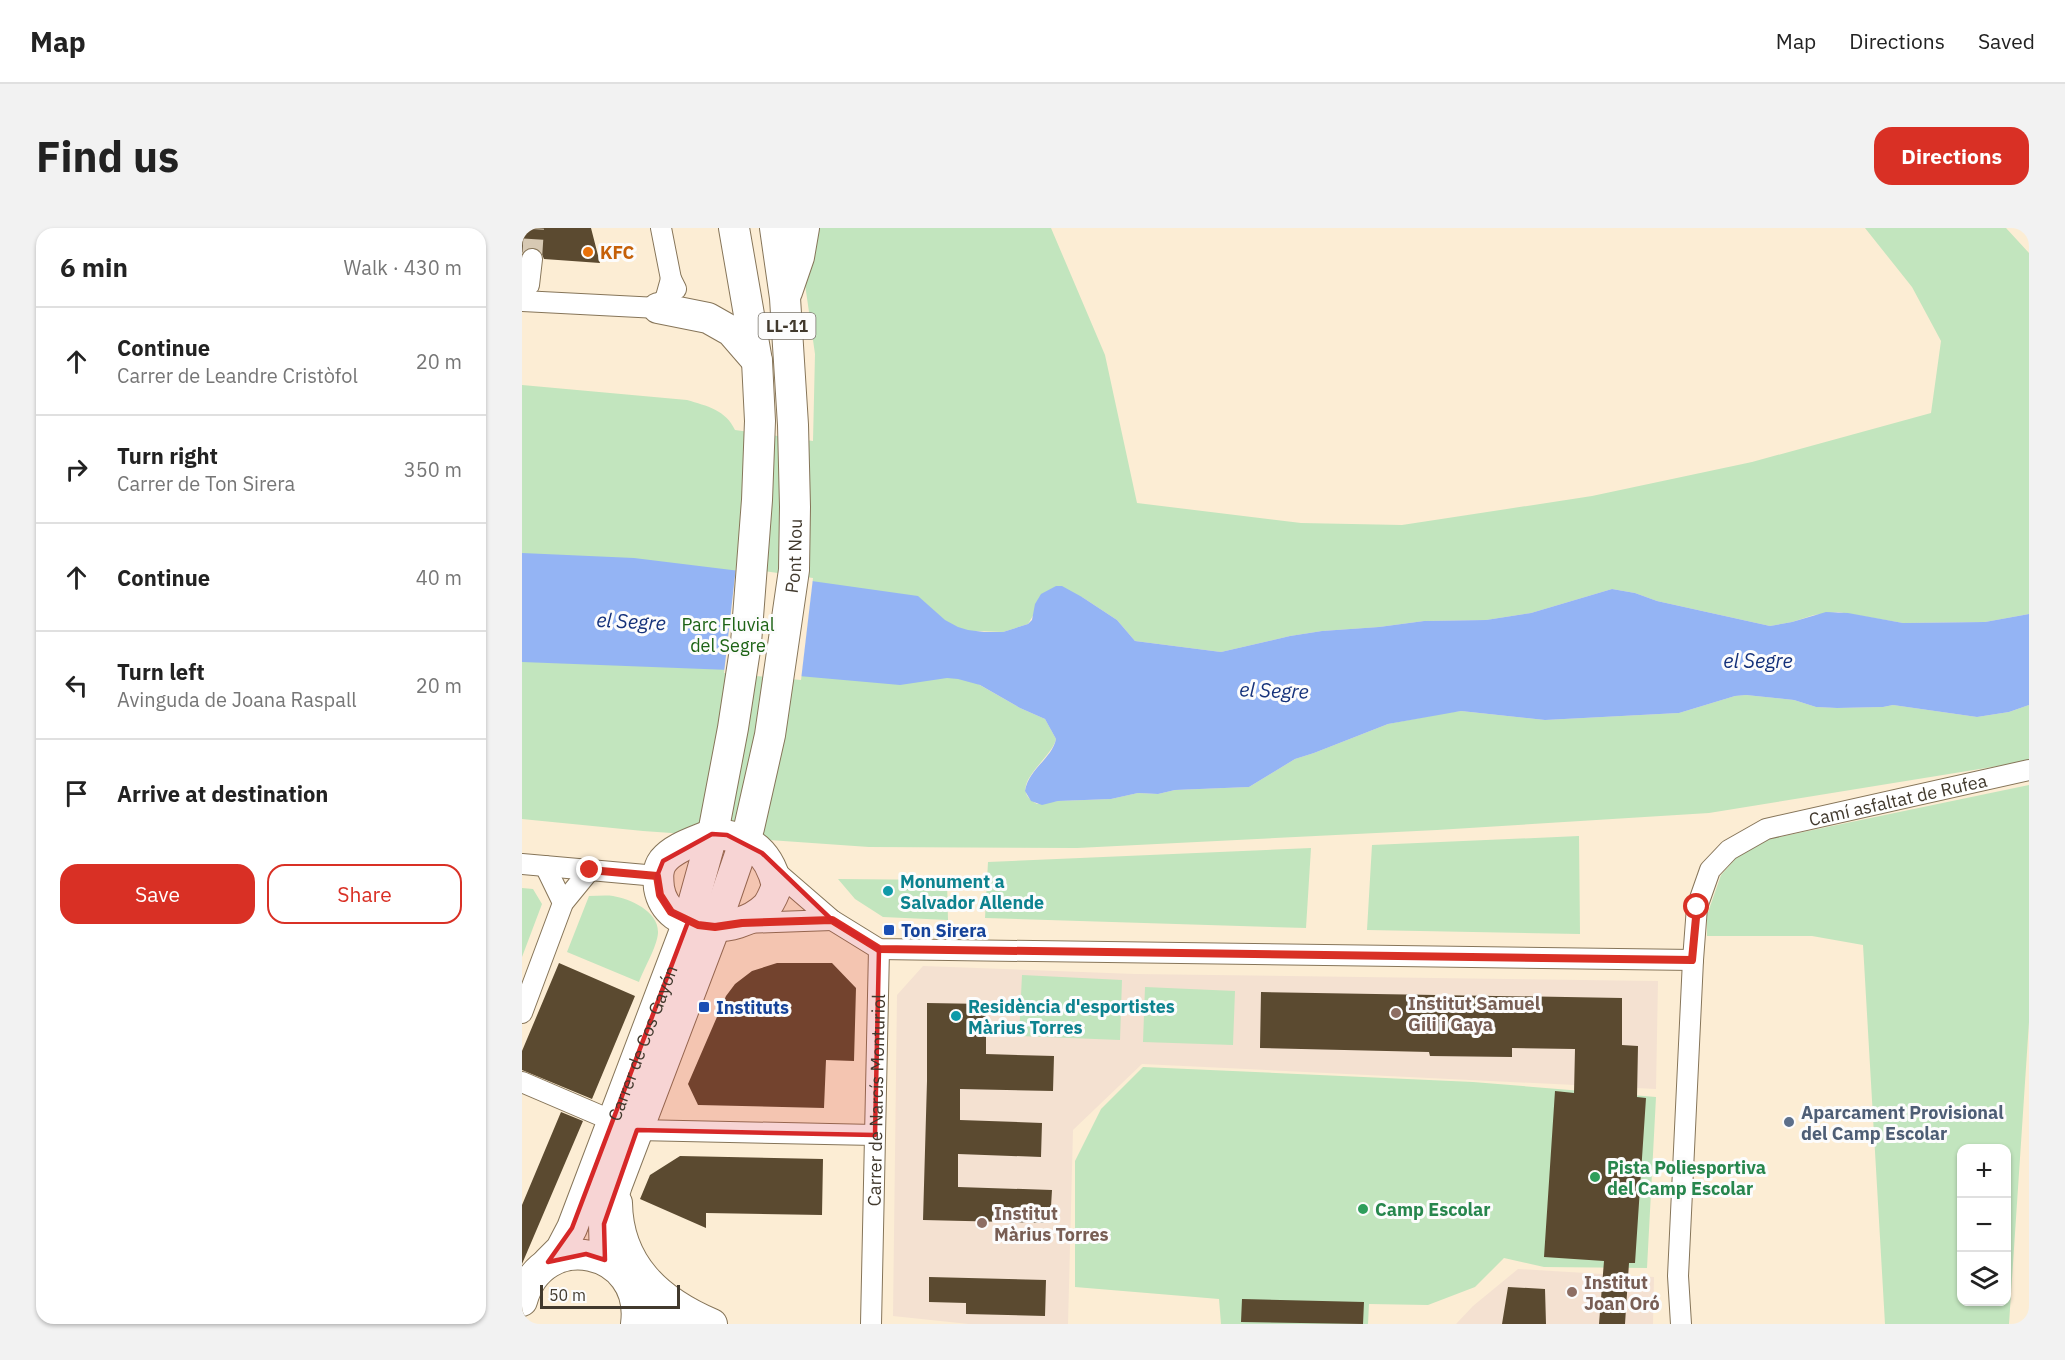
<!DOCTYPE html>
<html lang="en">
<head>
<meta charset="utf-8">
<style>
	:root { --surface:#fff; --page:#f2f2f2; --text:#222; --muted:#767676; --line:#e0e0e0; --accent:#d93025 }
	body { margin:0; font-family:"IBM Plex Sans",sans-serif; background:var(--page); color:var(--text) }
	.controls { position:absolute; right:18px; bottom:18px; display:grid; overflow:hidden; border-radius:12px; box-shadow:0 2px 4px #0004 }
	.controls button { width:54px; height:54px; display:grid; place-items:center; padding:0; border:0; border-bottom:2px solid var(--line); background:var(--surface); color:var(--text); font:30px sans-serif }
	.scale { position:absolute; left:18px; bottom:15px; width:140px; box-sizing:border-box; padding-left:6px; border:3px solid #41392d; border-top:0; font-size:16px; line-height:21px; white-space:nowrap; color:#41392d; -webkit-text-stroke:4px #fcfcfc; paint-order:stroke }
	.stop { position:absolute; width:18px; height:18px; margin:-14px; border:4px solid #d93025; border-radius:50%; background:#fff }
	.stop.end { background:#d93025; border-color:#fff; box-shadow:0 2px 6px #0008 }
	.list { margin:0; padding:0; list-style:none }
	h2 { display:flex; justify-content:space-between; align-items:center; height:78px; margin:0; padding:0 24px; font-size:26px }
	h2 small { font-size:20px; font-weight:400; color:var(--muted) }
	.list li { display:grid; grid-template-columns:39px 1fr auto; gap:18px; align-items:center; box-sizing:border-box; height:108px; padding:0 24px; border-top:2px solid var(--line) }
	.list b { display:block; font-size:22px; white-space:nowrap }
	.list p { margin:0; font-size:20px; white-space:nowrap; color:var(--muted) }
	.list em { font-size:20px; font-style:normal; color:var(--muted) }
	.actions { display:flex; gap:12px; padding:18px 24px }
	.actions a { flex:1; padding:14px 0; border:2px solid var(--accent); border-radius:18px; text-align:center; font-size:21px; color:var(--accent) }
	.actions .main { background:var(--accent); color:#fff }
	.icon { flex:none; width:33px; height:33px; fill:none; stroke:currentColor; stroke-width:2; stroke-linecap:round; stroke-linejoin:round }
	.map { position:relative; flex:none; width:1507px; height:1096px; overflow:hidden; border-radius:18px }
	header { display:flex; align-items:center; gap:36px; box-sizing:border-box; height:84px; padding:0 30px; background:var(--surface); border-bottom:2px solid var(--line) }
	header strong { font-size:28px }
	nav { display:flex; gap:33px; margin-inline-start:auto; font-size:21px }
	.intro { display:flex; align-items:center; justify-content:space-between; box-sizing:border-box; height:144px; padding:0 36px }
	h1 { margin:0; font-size:42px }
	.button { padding:15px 27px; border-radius:18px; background:var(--accent); color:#fff; font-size:21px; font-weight:700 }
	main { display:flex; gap:36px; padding:0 36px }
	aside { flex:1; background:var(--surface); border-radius:18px; box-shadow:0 2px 4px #0004 }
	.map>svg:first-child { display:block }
	.education { fill:#f4e1d1 }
	.green { fill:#c2e5be; fill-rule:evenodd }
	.water { fill:#94b4f4 }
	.pier { fill:#fcedd4 }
	.building { fill:#5b4a30 }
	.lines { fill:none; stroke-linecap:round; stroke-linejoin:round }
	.street-tunnel { stroke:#d7c9b3; stroke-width:20; stroke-dasharray:20 10; stroke-linecap:butt }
	.street-casing { stroke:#867559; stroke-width:22 }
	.primary-casing { stroke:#867559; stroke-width:32 }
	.street { stroke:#fff; stroke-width:20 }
	.primary { stroke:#fff; stroke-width:30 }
	.route { stroke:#d93025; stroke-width:8 }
	.marked { fill:#d62828; fill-opacity:0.2; stroke:#d62828; stroke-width:4.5; stroke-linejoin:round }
	.food-dot { fill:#e8710a; stroke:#fcfcfc; stroke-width:2 }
	.culture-dot { fill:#0f9aa8; stroke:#fcfcfc; stroke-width:2 }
	.transit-dot { fill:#1a4fb4; stroke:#fcfcfc; stroke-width:2 }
	.education-dot { fill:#8d6e63; stroke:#fcfcfc; stroke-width:2 }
	.service-dot { fill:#5c6f8a; stroke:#fcfcfc; stroke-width:2 }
	.leisure-dot { fill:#2e9e5b; stroke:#fcfcfc; stroke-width:2 }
	.labels { text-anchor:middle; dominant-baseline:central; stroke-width:6; stroke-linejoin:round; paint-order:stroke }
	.shield { fill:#fcfcfc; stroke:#79746b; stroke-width:1.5 }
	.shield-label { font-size:16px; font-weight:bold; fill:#41392d }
	.food-label { font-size:18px; font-weight:bold; fill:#c56008; stroke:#fcfcfc; text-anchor:start }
	.street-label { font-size:18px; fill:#41392d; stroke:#fcfcfc }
	.park-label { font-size:18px; fill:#1c6214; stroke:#fcfcfc }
	.culture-label { font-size:18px; font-weight:bold; fill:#0d838f; stroke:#fcfcfc; text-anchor:start }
	.transit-label { font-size:18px; font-weight:bold; fill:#164399; stroke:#fcfcfc; text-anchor:start }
	.education-label { font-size:18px; font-weight:bold; fill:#785e54; stroke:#fcfcfc; text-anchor:start }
	.service-label { font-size:18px; font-weight:bold; fill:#4e5e75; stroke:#fcfcfc; text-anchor:start }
	.leisure-label { font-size:18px; font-weight:bold; fill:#27864d; stroke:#fcfcfc; text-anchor:start }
	.water-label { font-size:20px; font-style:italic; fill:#15327b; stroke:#fcfcfc }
</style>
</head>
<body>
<header>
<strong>Map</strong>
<nav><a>Map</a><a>Directions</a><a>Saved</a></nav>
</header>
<div class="intro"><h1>Find us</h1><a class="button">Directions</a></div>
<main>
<aside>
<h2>6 min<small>Walk · 430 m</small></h2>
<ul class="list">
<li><svg class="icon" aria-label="ahead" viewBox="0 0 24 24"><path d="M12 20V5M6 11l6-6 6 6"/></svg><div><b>Continue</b><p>Carrer de Leandre Cristòfol</p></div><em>20 m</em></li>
<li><svg class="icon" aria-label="right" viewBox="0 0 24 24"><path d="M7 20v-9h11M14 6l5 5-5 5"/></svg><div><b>Turn right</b><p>Carrer de Ton Sirera</p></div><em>350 m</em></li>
<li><svg class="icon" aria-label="ahead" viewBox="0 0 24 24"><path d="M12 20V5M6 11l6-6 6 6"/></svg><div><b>Continue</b></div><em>40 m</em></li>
<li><svg class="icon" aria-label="left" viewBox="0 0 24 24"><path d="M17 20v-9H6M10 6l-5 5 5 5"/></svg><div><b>Turn left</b><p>Avinguda de Joana Raspall</p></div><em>20 m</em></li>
<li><svg class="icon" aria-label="arrive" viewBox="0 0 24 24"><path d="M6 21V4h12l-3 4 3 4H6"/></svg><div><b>Arrive at destination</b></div></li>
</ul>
<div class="actions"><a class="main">Save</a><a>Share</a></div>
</aside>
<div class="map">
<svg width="1507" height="1096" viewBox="0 0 1507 1096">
	<rect width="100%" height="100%" fill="#fcedd4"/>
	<path class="education" d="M 401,738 L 613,746 L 1136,753 L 1134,861 L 620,836 L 551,902 L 546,1096 L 447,1096 L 371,1088 L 375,767 Z
		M 996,1041 L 1132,1049 L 1131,1096 L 934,1096 L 951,1078 Z"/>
	<path class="green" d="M 275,0 L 529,0 L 583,127 L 615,275 L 779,295 L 880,297 L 1070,268 L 1230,234 L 1409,185 L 1419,113 L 1390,59 L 1343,0 L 1484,0 L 1507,25 L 1507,386 L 1463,394 L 1381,395 L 1316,384 L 1292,387 L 1270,394 L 1248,398 L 1135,373 L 1113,365 L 1090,361 L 1009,385 L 964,392 L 902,393 L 857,399 L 800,403 L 768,408 L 699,424 L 613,413 L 595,392 L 560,369 L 512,386 L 506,396 L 481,404 L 454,403 L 456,456 L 498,480 L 523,491 L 534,511 C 530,531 482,559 515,576 L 536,573 L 589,571 L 616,565 L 636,566 L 653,562 L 727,559 L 773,531 L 792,525 L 866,496 L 923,485 L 939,483 L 1023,492 L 1157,485 L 1213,468 L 1224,467 L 1272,472 L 1294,479 L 1315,480 L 1361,479 L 1371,477 L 1455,489 L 1487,484 L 1507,477 L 1507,533 L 1187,585 L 915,602 L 555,620 L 347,619 L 121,603 L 0,591 L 0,157 L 165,172 C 185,178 204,182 213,202 L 291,213 L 293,126 Z
		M 1507,557 L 1507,794 L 1487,1096 L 1363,1096 L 1341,717 L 1290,708 L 1185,708 L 1185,687 L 1199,647 L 1223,620 L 1247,611 ZM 1440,920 L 1484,920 L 1484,1074 L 1440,1074 Z
		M 1057,608 L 1058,706 L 845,702 L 850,617 Z
		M 789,620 L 784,700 L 463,690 L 466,634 Z
		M 316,651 L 425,652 L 426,692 L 361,689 L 333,671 Z
		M 0,660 L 11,661 L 20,676 L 0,729 Z
		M 67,668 C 75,668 84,667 91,668 C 108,671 137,683 136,705 C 135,719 122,740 117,754 L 45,724 Z
		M 500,747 L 600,752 L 598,812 L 497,808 Z
		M 623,759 L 713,763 L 711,817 L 621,814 Z
		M 621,839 L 951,854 L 1134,869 L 1125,1040 L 1022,1039 L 982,1030 L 953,1059 L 906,1077 L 847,1076 L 846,1096 L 699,1096 L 697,1071 L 553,1059 L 553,933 L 579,881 Z"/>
	<path class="water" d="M 0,325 L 112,330 L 218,343 L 396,368 L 423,392 L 436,399 L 446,402 L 462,404 L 481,404 L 506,396 L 510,392 L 513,376 L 519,366 L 534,358 L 540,358 L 560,369 L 595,392 L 613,413 L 699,424 L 768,408 L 800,403 L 857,399 L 902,393 L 964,392 L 1009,385 L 1090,361 L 1113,365 L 1135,373 L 1248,398 L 1270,394 L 1304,384 L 1326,385 L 1381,395 L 1463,394 L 1507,386 L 1507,477 L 1487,484 L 1455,489 L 1371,477 L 1361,479 L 1315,480 L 1294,479 L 1272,472 L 1224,467 L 1213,468 L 1157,485 L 1023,492 L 939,483 L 866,496 L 792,525 L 773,531 L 727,559 L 653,562 L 636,566 L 616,565 L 589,571 L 536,573 L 520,577 L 509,573 L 503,563 C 507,540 530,531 534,511 L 523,491 L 498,480 L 458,457 L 436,451 L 425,450 L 378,457 L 208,442 L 0,434 Z"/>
	<path class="pier" d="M 214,339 L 291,350 L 279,452 L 202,445 Z"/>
	<path class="building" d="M 0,0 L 69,0 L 78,35 L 22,31 L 18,22 L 12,19 L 5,20 L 0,25 Z
		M 37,735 L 113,768 L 70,871 L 0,842 L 0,823 Z
		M 255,735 L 310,735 L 334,760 L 332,833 L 304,832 L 302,880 L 176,877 L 166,856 L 204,768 L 213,756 L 230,743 Z
		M 739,764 L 1100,770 L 1100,817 L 1116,818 L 1115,869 L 1124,870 L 1113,1035 L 1107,1035 L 1103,1096 L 1077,1096 L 1082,1033 L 1022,1029 L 1033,863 L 1052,865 L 1053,821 L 990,820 L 990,829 L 908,828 L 907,824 L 738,820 Z
		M 405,775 L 464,776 L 464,826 L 532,828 L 531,863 L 438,861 L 438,892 L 520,895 L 519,929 L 436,926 L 436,959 L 530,962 L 528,995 L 401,992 L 405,853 Z
		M 39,884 L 61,893 L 0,1036 L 0,977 Z
		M 158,928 L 301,931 L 300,987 L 184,985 L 184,1000 L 118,971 L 128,947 Z
		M 407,1049 L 524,1052 L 523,1088 L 444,1086 L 444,1075 L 407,1074 Z
		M 986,1059 L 1023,1061 L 1024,1096 L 980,1096 Z
		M 720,1071 L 842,1074 L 841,1096 L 719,1094 Z"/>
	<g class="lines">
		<path class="street-tunnel" d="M 10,31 L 12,0"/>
		<defs>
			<g id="street">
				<path d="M 139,0 L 149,51 L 154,61"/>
				<path d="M 7,57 L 10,31"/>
				<path d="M 0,73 L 136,80 L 144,69 L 149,51"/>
				<path d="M 0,636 L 135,648"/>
				<path d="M 23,638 L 41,675"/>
				<path d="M 251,641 L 310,692 L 357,721 L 1171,732"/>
				<path d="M 222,695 L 310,692"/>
				<path d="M 0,785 L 41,675 L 68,642"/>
				<path d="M 0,854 L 91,893"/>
				<path d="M 115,902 L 353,907"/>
				<path id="s1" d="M 349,1096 L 357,721"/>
				<path id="s2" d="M 1159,1096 L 1156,1048 L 1171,732 L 1175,679 L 1188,642 L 1207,622 L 1244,601 L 1507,542"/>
			</g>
			<g id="primary">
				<path d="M 265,64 L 277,29 L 282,0"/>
				<path d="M 136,80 L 186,90 L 209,103 L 235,133"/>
				<path d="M 190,606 C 226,607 247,623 255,658 C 252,665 249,674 244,679 C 215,708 145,707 137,660 C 136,650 135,641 141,633 C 152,619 175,613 190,606 Z"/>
				<path d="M 95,975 C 96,1037 136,1073 190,1096"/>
				<path id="s3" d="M 83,1032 L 82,996 L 95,957 L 193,699 L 227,600 L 248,507 L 272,342 L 273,279 L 271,197 L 263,70 L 253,0"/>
				<path id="s4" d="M 26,1034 L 39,1021 L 50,1000 L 166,694 L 192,600 L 211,500 L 224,415 L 235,272 L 238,193 L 235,133 L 212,0"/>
				<path d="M 0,1073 C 20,998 124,1020 114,1096"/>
				<path d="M 115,1083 L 142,1096"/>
			</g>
		</defs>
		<use href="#street" class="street-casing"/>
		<use href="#primary" class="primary-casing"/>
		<use href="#street" class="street"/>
		<use href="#primary" class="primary"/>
	</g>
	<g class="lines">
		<path class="route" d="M 68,642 L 135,648 L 138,667 L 149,684 L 176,697 L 193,699 L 220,695 L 310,692 L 357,721 L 1170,732 L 1175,679"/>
	</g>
	<path class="marked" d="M 190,606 L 205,607 L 240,625 L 310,692 L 357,721 L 353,907 L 115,902 L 82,996 L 83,1032 L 64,1026 L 26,1034 L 50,1000 L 166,694 L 149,684 L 138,667 L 135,648 L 141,633 Z"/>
	<circle class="food-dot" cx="66" cy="24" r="6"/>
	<g class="culture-dot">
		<circle cx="366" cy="663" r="6"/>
		<circle cx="434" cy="788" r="6"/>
	</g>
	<g class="transit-dot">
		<rect x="361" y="696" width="12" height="12" rx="3"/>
		<rect x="176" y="773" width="12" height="12" rx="3"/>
	</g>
	<g class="education-dot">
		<circle cx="874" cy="785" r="6"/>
		<circle cx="460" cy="995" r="6"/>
		<circle cx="1050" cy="1064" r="6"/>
	</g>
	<circle class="service-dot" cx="1267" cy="894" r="6"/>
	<g class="leisure-dot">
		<circle cx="1073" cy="949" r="6"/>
		<circle cx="841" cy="981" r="6"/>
	</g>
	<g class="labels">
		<rect class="shield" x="236.5" y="85" width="57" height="26" rx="4.5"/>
		<g class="shield-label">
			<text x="265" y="98">LL-11</text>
		</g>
		<g class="food-label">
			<text x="78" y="24">KFC</text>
		</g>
		<g class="street-label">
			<text stroke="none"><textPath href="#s3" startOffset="734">Pont Nou</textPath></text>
			<text stroke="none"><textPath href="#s2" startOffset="662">Camí asfaltat de Rufea</textPath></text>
			<text stroke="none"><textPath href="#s4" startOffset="240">Carrer de Cos Gayón</textPath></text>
			<text stroke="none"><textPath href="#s1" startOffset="224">Carrer de Narcís Monturiol</textPath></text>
		</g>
		<g class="park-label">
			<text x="206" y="396">Parc Fluvial<tspan x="206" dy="21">del Segre</tspan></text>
		</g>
		<g class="culture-label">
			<text x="378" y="653">Monument a<tspan x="378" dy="21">Salvador Allende</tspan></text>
			<text x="446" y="778">Residència d'esportistes<tspan x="446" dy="21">Màrius Torres</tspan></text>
		</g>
		<g class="transit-label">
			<text x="379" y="702">Ton Sirera</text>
			<text x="194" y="779">Instituts</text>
		</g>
		<g class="education-label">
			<text x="886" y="775">Institut Samuel<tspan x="886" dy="21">Gili i Gaya</tspan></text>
			<text x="472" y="985">Institut<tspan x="472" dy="21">Màrius Torres</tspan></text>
			<text x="1062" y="1054">Institut<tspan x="1062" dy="21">Joan Oró</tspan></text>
		</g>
		<g class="service-label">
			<text x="1279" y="884">Aparcament Provisional<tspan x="1279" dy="21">del Camp Escolar</tspan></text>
		</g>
		<g class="leisure-label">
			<text x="1085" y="939">Pista Poliesportiva<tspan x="1085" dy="21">del Camp Escolar</tspan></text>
			<text x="853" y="981">Camp Escolar</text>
		</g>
		<g class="water-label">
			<text transform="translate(109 393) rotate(3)">el Segre</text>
			<text x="1236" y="432">el Segre</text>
			<text transform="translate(752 462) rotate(2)">el Segre</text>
		</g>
	</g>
</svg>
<div class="controls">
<button>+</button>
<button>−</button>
<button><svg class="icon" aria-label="layers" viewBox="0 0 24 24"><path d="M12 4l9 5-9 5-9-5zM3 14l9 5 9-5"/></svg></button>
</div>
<div class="scale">50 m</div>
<div class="stop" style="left:1175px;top:679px"></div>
<div class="stop end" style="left:68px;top:642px"></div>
</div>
</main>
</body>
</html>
